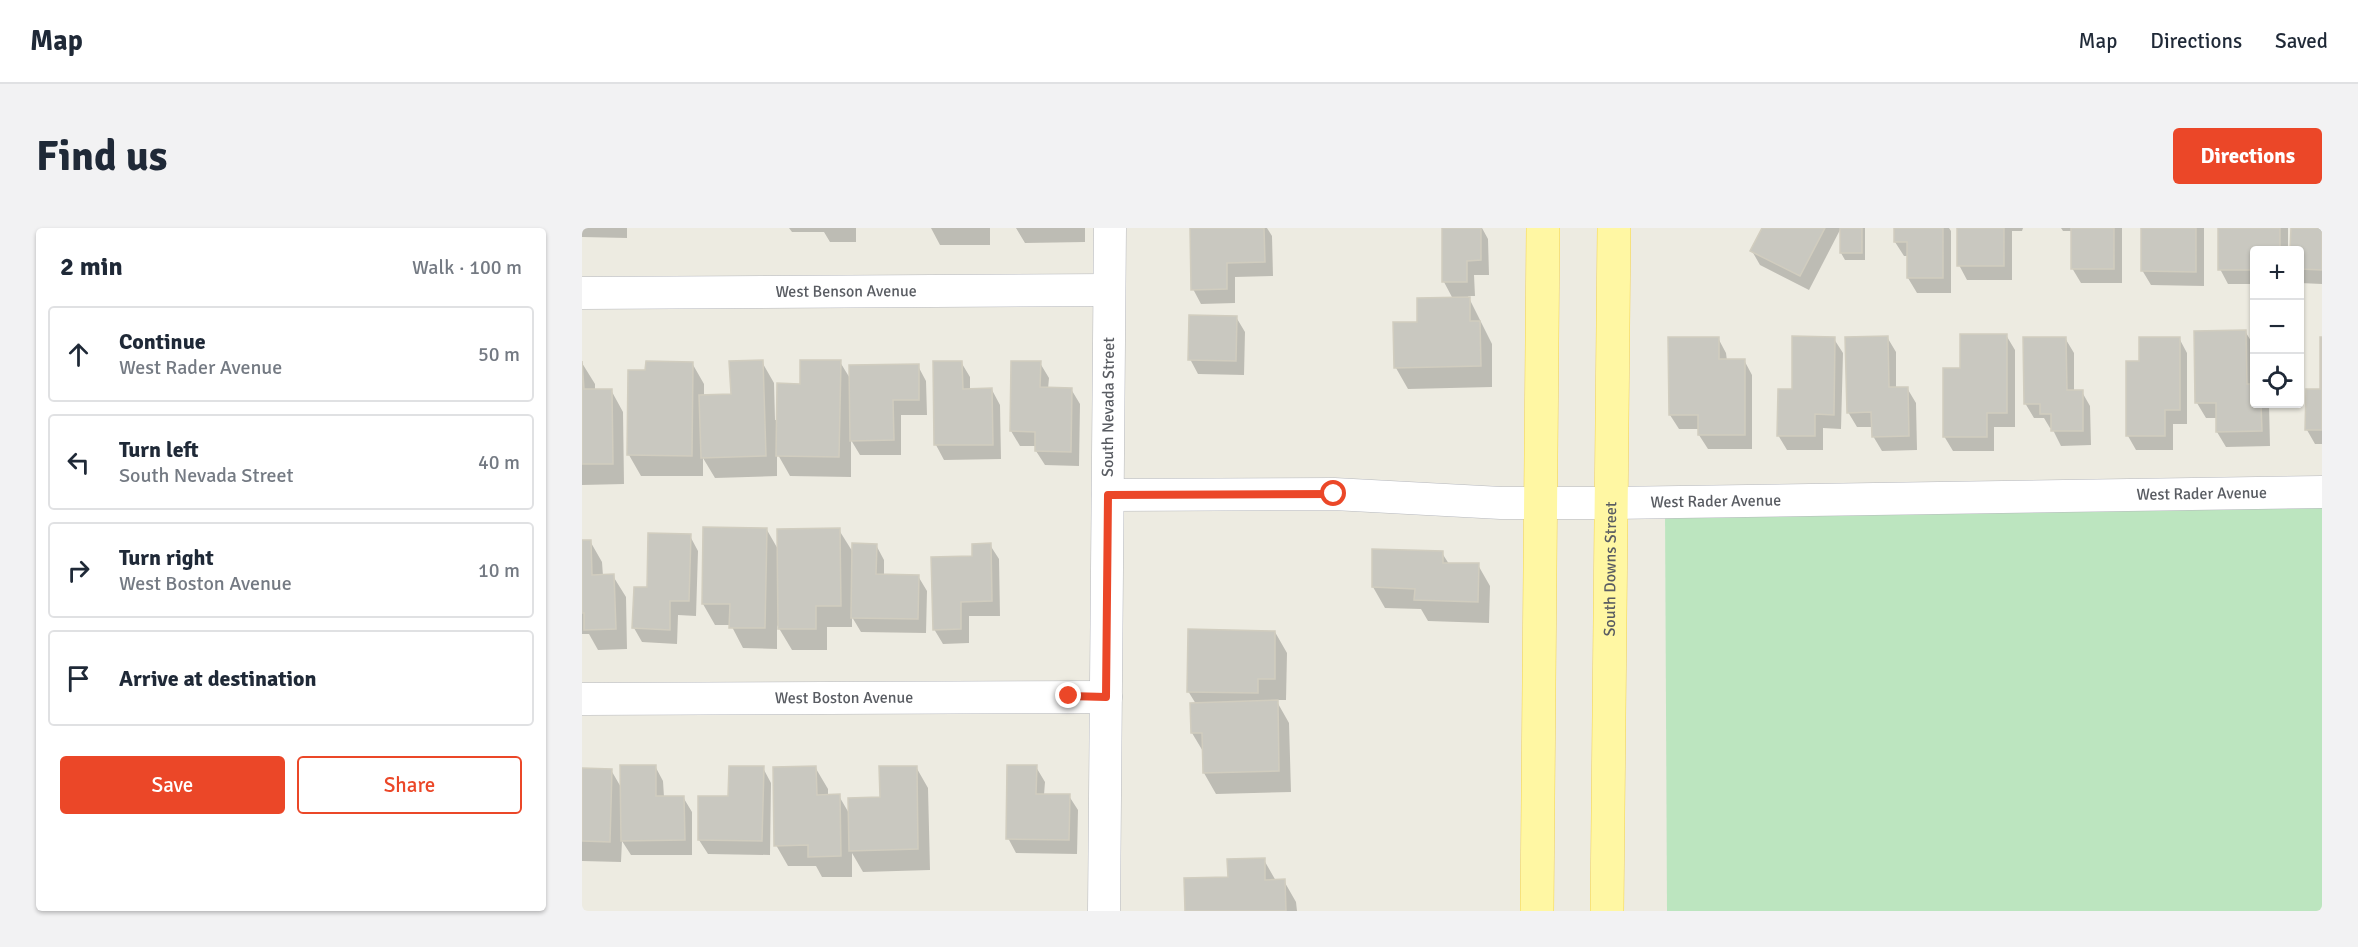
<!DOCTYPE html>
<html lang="en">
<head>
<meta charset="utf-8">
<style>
	:root { --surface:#fff; --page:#f2f2f3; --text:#1f2937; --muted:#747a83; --line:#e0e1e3; --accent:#eb4728 }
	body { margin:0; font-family:Signika,sans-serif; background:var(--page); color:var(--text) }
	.controls { position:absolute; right:18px; top:18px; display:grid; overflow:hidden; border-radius:6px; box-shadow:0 2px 4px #0004 }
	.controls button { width:54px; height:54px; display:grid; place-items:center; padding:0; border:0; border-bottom:2px solid var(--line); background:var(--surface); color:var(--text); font:30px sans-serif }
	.stop { position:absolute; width:18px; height:18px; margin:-14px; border:4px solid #eb4728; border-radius:50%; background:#fff }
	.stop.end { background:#eb4728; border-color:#fff; box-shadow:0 2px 6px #0008 }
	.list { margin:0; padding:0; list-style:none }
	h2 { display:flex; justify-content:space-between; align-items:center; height:78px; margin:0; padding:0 24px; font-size:26px }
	h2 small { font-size:20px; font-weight:400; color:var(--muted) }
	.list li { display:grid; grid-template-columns:39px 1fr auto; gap:18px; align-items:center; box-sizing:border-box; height:96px; margin:0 12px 12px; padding:0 12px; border:2px solid var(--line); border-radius:6px }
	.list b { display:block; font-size:22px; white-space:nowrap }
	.list p { margin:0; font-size:20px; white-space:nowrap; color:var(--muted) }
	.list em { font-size:20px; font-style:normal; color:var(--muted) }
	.actions { display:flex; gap:12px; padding:18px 24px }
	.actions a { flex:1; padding:14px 0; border:2px solid var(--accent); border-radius:6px; text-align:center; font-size:21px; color:var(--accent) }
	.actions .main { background:var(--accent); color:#fff }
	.icon { flex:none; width:33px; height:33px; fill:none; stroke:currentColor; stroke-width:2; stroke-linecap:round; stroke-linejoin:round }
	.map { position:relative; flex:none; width:1740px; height:683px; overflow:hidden; border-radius:6px }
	header { display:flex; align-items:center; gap:36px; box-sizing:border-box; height:84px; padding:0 30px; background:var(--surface); border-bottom:2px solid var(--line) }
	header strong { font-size:28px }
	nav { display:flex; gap:33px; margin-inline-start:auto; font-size:21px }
	.intro { display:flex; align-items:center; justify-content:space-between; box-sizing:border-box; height:144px; padding:0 36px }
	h1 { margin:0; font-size:42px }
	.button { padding:15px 27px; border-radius:6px; background:var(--accent); color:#fff; font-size:21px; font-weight:700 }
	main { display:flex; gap:36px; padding:0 36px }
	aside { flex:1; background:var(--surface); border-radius:6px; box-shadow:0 2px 4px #0004 }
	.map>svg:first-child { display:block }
	.green { fill:#bce5bf }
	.shadow { fill:#0003 }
	.building { fill:#c9c8c0; stroke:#d1cdbf; stroke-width:1.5 }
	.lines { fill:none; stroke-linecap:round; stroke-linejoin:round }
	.minor-casing { stroke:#b6b8be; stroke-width:33 }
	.major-casing { stroke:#f3d353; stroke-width:34 }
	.minor { stroke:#fff; stroke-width:32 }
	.major { stroke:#fff7a3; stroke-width:33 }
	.route { stroke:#eb4728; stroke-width:8 }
	.labels { text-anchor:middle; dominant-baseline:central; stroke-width:4.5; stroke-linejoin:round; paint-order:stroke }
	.street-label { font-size:16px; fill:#595c62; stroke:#fff }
</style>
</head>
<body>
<header>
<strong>Map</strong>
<nav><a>Map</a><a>Directions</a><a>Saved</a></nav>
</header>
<div class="intro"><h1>Find us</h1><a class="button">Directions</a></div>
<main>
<aside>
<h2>2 min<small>Walk · 100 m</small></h2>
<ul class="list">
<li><svg class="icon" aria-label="ahead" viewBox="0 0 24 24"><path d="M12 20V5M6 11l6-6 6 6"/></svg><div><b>Continue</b><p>West Rader Avenue</p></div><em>50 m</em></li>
<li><svg class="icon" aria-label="left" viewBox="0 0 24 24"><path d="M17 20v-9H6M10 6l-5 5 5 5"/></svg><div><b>Turn left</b><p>South Nevada Street</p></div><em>40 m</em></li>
<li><svg class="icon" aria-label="right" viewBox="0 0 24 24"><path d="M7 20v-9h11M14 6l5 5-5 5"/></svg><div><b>Turn right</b><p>West Boston Avenue</p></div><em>10 m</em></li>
<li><svg class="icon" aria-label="arrive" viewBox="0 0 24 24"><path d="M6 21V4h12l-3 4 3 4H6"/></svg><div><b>Arrive at destination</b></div></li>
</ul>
<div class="actions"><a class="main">Save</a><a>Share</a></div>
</aside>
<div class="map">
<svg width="1740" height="683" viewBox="0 0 1740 683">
	<rect width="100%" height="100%" fill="#edebe1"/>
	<path class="green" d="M 1740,277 L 1740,683 L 1085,683 L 1083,280 Z"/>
	<path class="shadow" d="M 0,0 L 45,0 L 45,10 L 0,9 Z
		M 207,0 L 274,0 L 274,14 L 248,14 L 242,4 L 210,4 Z
		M 349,0 L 408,0 L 408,17 L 358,17 Z
		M 434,0 L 503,0 L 503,14 L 443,15 Z
		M 610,0 L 685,0 L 690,8 L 691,48 L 653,49 L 653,75 L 619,76 L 611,61 Z
		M 861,0 L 907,0 L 900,0 L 906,11 L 907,47 L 892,47 L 893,68 L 886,68 L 910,116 L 910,159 L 826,161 L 814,140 L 836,95 L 871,71 L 862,54 Z
		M 1181,0 L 1259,0 L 1227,62 L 1178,37 L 1170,23 Z
		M 1259,0 L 1283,0 L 1283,32 L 1263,32 L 1259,25 Z
		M 1313,0 L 1367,0 L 1369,3 L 1369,65 L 1335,65 L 1326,50 L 1326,28 L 1322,28 L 1313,14 Z
		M 1377,0 L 1441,0 L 1440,3 L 1430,3 L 1430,52 L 1385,52 L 1377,37 Z
		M 1479,0 L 1540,0 L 1540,55 L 1499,55 L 1490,40 L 1491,3 L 1481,3 Z
		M 1561,0 L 1622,0 L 1622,58 L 1569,57 L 1560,42 Z
		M 1638,0 L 1706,0 L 1706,22 L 1672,22 L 1672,56 L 1646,56 L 1638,41 Z
		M 1710,0 L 1740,0 L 1740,56 L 1718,55 L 1718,22 L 1710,22 Z
		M 654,89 L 663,104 L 662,147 L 616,146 L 608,131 Z
		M 1663,103 L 1672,118 L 1672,176 L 1687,176 L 1688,218 L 1644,219 L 1635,204 L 1635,190 L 1624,190 L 1615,175 Z
		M 1424,107 L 1433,122 L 1433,199 L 1412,199 L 1412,223 L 1371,223 L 1362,208 L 1380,142 Z
		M 1305,109 L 1314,124 L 1314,161 L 1325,160 L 1334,175 L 1335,222 L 1300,223 L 1291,208 L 1291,199 L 1275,199 L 1266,184 Z
		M 1136,110 L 1144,125 L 1145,133 L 1162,132 L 1170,147 L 1170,221 L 1126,221 L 1117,207 L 1117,201 L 1097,201 L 1088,187 Z
		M 1483,110 L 1492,125 L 1492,164 L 1500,164 L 1508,178 L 1509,217 L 1479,218 L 1470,200 L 1468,200 L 1462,190 L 1452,190 L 1443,175 Z
		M 1597,110 L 1605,125 L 1605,196 L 1591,196 L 1591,222 L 1554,222 L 1546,208 L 1559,134 Z
		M 1252,111 L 1261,125 L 1259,201 L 1241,200 L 1241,222 L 1205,222 L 1196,207 L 1211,163 Z
		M 1740,111 L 1740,216 L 1733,216 L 1725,202 L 1739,162 Z
		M 180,134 L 192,155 L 193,192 L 196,192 L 219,157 L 258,134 L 269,152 L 336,138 L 344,153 L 345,187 L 319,187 L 319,227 L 278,227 L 269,212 L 269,249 L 208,248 L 195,225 L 195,248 L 133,250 L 121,230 L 121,248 L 59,248 L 47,227 L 65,144 L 110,135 L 122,156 L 122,168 L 150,167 Z
		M 379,134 L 388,149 L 388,162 L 410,162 L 418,177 L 419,231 L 362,232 L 354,217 Z
		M 430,134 L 458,135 L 467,150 L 466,161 L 489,161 L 498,176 L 497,238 L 463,237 L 454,223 L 454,218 L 438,218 L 429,203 Z
		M 0,135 L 13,156 L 13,163 L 29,162 L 41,184 L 42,256 L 0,257 Z
		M 185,302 L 197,323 L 257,302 L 272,326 L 294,317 L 302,332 L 302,348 L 336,348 L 345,363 L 344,405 L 279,404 L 270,389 L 270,399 L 245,399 L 245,422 L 210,422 L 195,397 L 195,421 L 161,420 L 149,397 L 133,397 L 121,376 Z
		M 108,308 L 116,323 L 114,388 L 96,387 L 95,416 L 60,414 L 52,400 L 66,360 Z
		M 0,313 L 8,313 L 20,334 L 21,348 L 31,348 L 44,369 L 45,421 L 16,422 L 7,406 L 0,406 Z
		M 408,317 L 417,331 L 418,388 L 387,388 L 387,415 L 361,416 L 352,401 L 392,329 Z
		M 860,325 L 867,336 L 896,337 L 908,358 L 907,395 L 846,393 L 839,381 L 803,380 L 791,359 Z
		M 693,404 L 705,425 L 704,472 L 694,472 L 707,495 L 709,564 L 634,566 L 622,545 L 622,525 L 610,505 L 614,476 L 606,463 Z
		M 73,538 L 81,553 L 82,569 L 101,569 L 110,584 L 110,627 L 49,627 L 40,613 L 39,634 L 0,633 L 0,542 L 29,542 L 40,561 Z
		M 233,539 L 246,561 L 246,568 L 257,568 L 268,587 L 299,571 L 334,539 L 346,560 L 348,642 L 281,644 L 270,625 L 270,649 L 240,649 L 234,638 L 206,638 L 194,617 Z
		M 454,539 L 463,554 L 462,567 L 487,568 L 496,582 L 495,626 L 434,625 L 426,610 Z
		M 181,540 L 189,555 L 188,627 L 126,626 L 117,612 L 148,570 Z
		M 682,632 L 694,653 L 702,653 L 714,674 L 715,683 L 604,683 L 604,651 L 647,650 Z"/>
	<path class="building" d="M 608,0 L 682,0 L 683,34 L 645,35 L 645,61 L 609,62 Z
		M 860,0 L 899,0 L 899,32 L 885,33 L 885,54 L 860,54 Z
		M 1180,0 L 1243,0 L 1218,48 L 1168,23 Z
		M 1258,0 L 1280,0 L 1280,25 L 1258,25 Z
		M 1312,0 L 1361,0 L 1361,50 L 1325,50 L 1325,14 L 1312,14 Z
		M 1375,0 L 1422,0 L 1422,38 L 1375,38 Z
		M 1489,0 L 1532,0 L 1532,41 L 1489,41 Z
		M 1559,0 L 1614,0 L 1614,44 L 1559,43 Z
		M 1636,0 L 1698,0 L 1698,22 L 1672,22 L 1672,42 L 1636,42 Z
		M 1709,0 L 1740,0 L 1740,42 L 1718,41 L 1718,22 L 1708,22 Z
		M 888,69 L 888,93 L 898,93 L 899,138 L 812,140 L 811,94 L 835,94 L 835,70 Z
		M 607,87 L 655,88 L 654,133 L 606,132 Z
		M 1664,102 L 1665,156 L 1672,156 L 1672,176 L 1679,176 L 1680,203 L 1634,204 L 1634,175 L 1613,175 L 1612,103 Z
		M 1378,106 L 1425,106 L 1425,185 L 1405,185 L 1405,209 L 1361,209 L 1361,140 L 1378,140 Z
		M 1210,108 L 1253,109 L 1252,187 L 1233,186 L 1233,208 L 1195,208 L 1196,161 L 1210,161 Z
		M 1306,108 L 1307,159 L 1326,159 L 1327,208 L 1290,209 L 1289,184 L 1265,185 L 1263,109 Z
		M 1086,109 L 1137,109 L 1137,131 L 1163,131 L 1163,207 L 1116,207 L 1116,187 L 1087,187 Z
		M 1441,109 L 1484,109 L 1485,162 L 1501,162 L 1501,203 L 1469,203 L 1469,186 L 1458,186 L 1458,176 L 1442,176 Z
		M 1557,109 L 1598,109 L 1598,182 L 1583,182 L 1583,208 L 1544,208 L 1544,133 L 1557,133 Z
		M 1738,109 L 1740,109 L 1740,202 L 1723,202 L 1724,161 L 1738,161 Z
		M 181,132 L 184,228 L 119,230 L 117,167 L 149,166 L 147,133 Z
		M 218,132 L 259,132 L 257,229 L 194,228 L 195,155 L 218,156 Z
		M 0,133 L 2,161 L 30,161 L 31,236 L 0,236 Z
		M 64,133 L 111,134 L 110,228 L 45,227 L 46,142 L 63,142 Z
		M 351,133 L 380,133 L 381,161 L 410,160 L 411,217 L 352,217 Z
		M 429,133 L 459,133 L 458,159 L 490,160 L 489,224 L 453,223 L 453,204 L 428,203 Z
		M 337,136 L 337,172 L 311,172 L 312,212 L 268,213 L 267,137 Z
		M 121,299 L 185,300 L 183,400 L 147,400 L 148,376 L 120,376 Z
		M 258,300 L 259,378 L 234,378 L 234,401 L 196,401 L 195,301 Z
		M 66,305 L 109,306 L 107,373 L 88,373 L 88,402 L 50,400 L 52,359 L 65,359 Z
		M 0,312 L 9,312 L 10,347 L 32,346 L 34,401 L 2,402 L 2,385 L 0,385 Z
		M 270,315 L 295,316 L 294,346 L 337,347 L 336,391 L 269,390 Z
		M 409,315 L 410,373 L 379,374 L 379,401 L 351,402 L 349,329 L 390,328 L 390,316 Z
		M 790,321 L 861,323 L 861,335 L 897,335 L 896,374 L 832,372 L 833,361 L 790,359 Z
		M 606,401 L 693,403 L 693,451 L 676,451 L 676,465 L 605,464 Z
		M 696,472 L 697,543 L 621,545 L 620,505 L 609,505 L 608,475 Z
		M 38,537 L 74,537 L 74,568 L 102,568 L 103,612 L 39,613 Z
		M 425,537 L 455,537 L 454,566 L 488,566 L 487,612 L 424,611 Z
		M 147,538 L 182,538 L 180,613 L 116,612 L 116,568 L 146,568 Z
		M 234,538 L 235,567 L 258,566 L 259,628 L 226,629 L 226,617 L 192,618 L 191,539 Z
		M 297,538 L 335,538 L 336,621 L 267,623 L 266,570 L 298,569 Z
		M 0,540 L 30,541 L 28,614 L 0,613 Z
		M 683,630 L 683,652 L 703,651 L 704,683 L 603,683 L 602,650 L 646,649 L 645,631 Z"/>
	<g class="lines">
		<defs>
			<g id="minor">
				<path id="s1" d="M 0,65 L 527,62"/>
				<path id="s2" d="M 526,267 L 752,266 L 919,275 L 1030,275 L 1740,264"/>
				<path id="s3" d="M 0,471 L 524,469"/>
				<path id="s4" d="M 522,683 L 528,0"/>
			</g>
			<g id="major">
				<path d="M 955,683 L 961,0"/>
				<path id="s5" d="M 1025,683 L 1032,0"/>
			</g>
		</defs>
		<use href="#minor" class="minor-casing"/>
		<use href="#major" class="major-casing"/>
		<use href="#minor" class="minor"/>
		<use href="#major" class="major"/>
	</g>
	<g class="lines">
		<path class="route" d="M 487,468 L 524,469 L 526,267 L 752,266"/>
	</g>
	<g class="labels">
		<g class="street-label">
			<text stroke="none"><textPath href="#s1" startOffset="264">West Benson Avenue</textPath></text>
			<text stroke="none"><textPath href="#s4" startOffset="504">South Nevada Street</textPath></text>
			<text stroke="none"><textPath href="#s2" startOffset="1094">West Rader Avenue</textPath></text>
			<text stroke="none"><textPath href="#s2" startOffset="608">West Rader Avenue</textPath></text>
			<text stroke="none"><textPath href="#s5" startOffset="342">South Downs Street</textPath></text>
			<text stroke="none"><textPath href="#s3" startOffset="262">West Boston Avenue</textPath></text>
		</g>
	</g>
</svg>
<div class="controls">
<button>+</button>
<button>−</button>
<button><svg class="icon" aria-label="locate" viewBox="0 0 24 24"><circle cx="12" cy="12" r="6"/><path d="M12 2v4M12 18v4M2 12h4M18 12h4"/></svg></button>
</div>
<div class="stop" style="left:752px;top:266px"></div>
<div class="stop end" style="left:487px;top:468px"></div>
</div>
</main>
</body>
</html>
